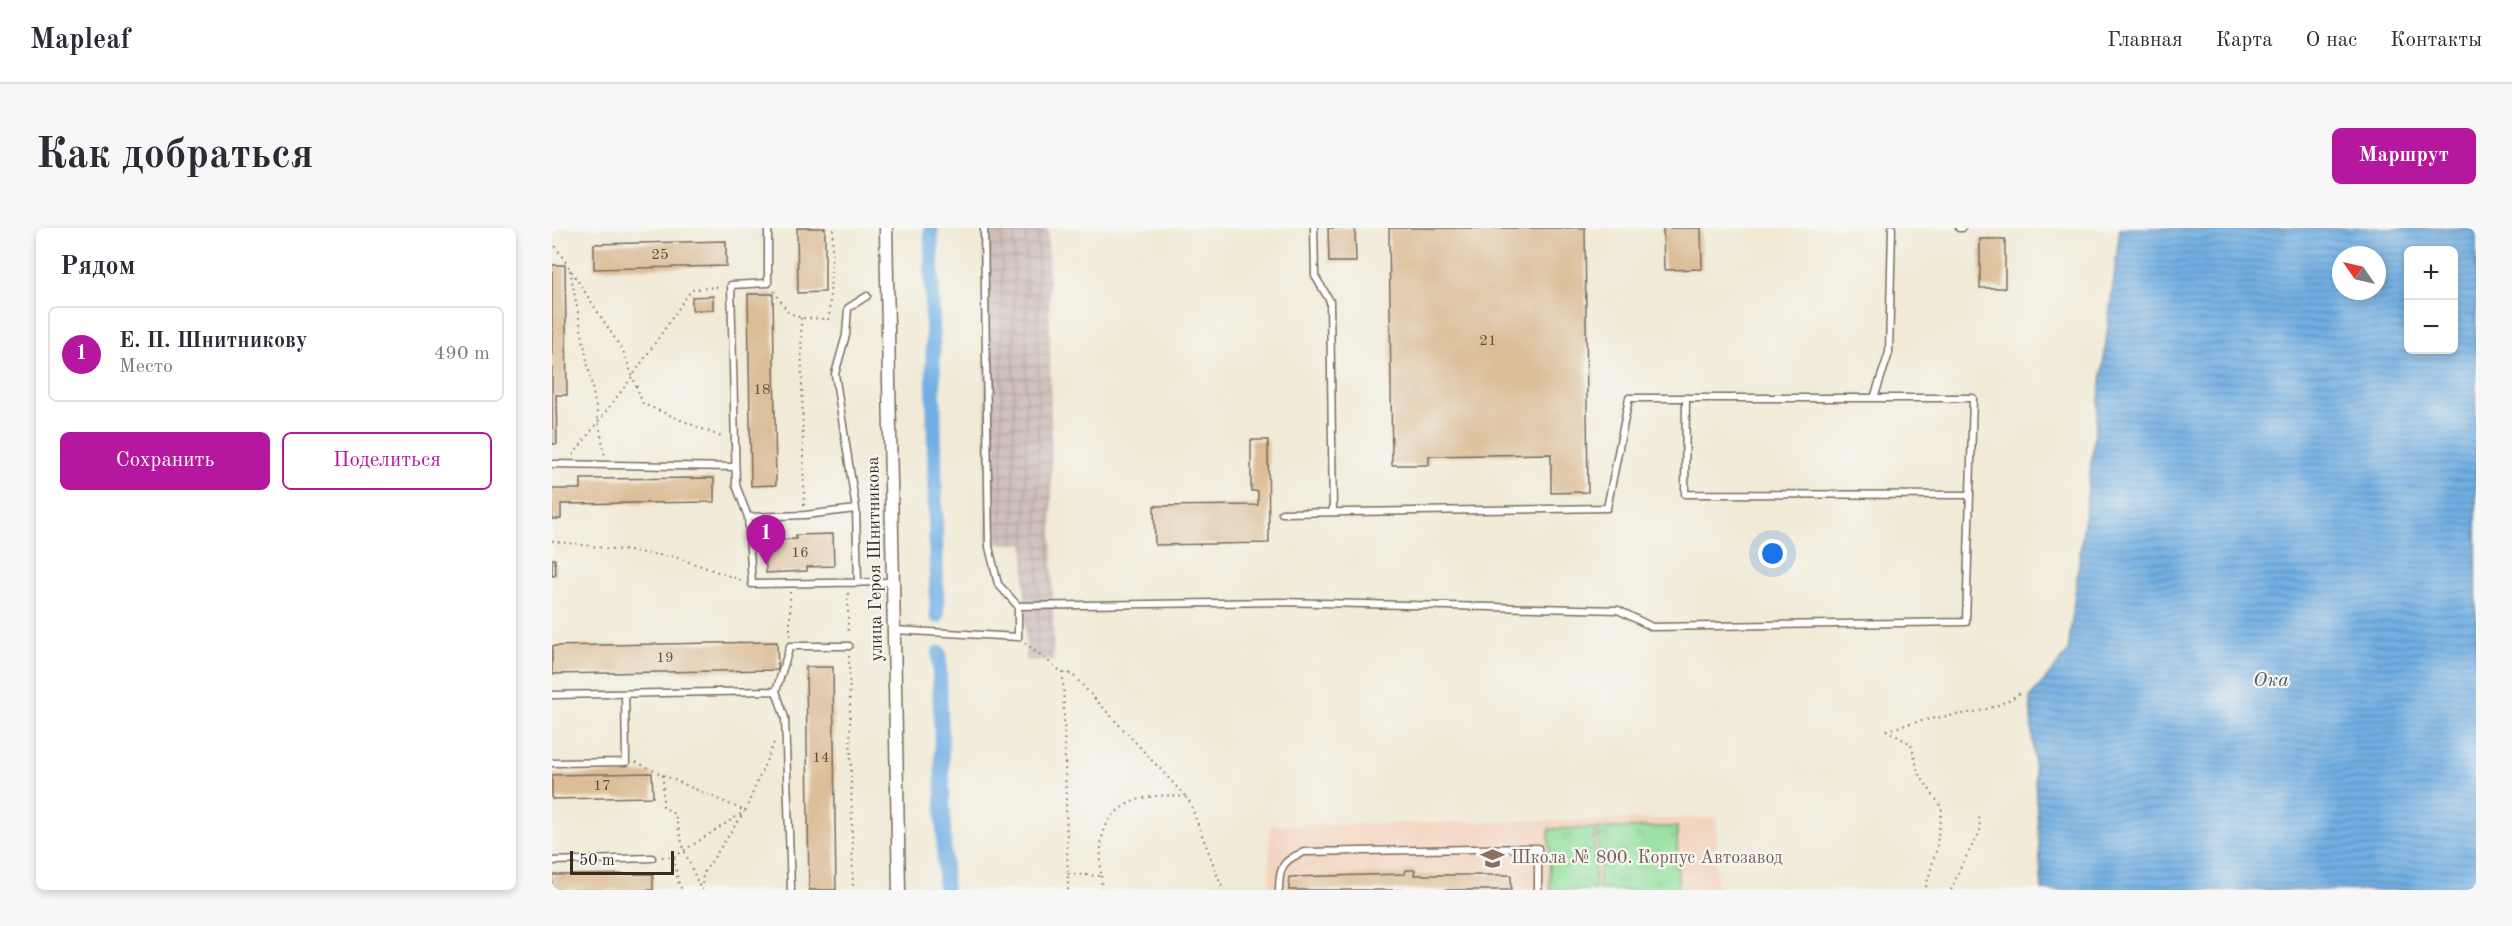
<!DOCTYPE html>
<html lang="ru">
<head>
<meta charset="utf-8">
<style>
	:root { --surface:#fff; --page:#f7f7f7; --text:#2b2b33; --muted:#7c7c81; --line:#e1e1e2; --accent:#b5179e }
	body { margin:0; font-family:"Old Standard TT",serif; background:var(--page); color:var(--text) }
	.controls { position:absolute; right:18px; top:18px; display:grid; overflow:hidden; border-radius:9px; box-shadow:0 3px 9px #0003 }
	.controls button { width:54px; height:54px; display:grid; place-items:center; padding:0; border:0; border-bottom:2px solid var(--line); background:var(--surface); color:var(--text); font:30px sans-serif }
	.compass { position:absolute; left:1780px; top:18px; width:54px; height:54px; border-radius:50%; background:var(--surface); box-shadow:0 3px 9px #0003; rotate:304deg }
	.scale { position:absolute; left:18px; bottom:15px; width:104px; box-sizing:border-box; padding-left:6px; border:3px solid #3b2a1e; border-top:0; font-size:16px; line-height:21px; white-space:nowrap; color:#3b2a1e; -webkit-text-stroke:4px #f6f6f2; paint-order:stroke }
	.you { position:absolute; left:1221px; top:326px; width:21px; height:21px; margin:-15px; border:4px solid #fff; border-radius:50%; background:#1a73e8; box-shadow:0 0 0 9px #1a73e833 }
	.badge { display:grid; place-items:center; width:39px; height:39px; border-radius:50%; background:var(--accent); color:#fff; font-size:20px; font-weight:700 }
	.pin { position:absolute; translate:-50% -50px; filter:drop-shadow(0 2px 3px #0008) }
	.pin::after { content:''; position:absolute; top:32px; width:21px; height:18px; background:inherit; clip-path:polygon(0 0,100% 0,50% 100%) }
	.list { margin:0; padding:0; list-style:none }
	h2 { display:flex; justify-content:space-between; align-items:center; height:78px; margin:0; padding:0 24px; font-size:26px }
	h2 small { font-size:20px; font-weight:400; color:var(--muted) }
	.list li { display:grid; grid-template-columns:39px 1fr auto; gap:18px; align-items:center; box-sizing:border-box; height:96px; margin:0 12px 12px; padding:0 12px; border:2px solid var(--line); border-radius:9px }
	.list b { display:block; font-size:22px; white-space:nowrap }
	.list p { margin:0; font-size:20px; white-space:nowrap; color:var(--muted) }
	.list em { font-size:20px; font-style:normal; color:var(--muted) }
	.actions { display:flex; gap:12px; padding:18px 24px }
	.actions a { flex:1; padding:14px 0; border:2px solid var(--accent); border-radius:9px; text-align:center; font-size:21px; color:var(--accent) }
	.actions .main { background:var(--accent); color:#fff }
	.map { position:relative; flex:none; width:1924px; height:662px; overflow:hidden; border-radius:9px }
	header { display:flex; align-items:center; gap:36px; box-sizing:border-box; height:84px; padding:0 30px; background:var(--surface); border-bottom:2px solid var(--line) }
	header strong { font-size:28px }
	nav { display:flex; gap:33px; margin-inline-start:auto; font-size:21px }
	.intro { display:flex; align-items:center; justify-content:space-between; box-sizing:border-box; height:144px; padding:0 36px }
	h1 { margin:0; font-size:42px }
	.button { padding:15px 27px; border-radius:9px; background:var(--accent); color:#fff; font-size:21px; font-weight:700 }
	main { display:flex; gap:36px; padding:0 36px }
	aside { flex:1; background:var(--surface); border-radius:9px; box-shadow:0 3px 9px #0003 }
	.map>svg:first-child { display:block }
	.built { fill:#f3d4bf }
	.industrial { fill:url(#industrial-grid) }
	.park { fill:url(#park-tufts); stroke:#67845d; stroke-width:1.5 }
	.water { fill:url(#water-rules); stroke:#566c80; stroke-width:1.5; fill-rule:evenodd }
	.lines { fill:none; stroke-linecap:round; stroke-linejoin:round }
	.canal { stroke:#71afe3; stroke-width:15 }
	.building { fill:#dbbd97 }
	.service-casing { stroke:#7b6d5e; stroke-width:9 }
	.minor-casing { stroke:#7b6d5e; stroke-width:15 }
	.path { stroke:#7b6d5e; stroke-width:2; stroke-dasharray:1.5 4.5; stroke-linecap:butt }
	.service { stroke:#fff; stroke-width:6 }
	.minor { stroke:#fff; stroke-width:12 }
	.labels { text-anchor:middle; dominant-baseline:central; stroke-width:4.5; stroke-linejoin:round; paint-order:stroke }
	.number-label { font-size:15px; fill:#634f3c }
	.street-label { font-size:18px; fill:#3b2a1e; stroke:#f6f6f2 }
	.education-label { font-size:18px; fill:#785e54; stroke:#f6f6f2; text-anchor:start }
	.water-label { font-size:20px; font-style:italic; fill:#4e5963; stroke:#f6f6f2 }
</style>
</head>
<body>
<header>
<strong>Mapleaf</strong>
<nav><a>Главная</a><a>Карта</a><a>О нас</a><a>Контакты</a></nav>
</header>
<div class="intro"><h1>Как добраться</h1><a class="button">Маршрут</a></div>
<main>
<aside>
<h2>Рядом<small></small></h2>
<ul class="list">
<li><span class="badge">1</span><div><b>Е. П. Шнитникову</b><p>Место</p></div><em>490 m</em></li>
</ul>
<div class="actions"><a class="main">Сохранить</a><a>Поделиться</a></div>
</aside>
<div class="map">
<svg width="1924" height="662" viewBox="0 0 1924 662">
	<defs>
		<pattern id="industrial-grid" width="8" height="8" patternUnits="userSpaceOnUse" patternTransform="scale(1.5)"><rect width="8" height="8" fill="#cfc0bb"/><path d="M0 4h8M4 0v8" fill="none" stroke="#b3a5a0"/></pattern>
		<pattern id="park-tufts" width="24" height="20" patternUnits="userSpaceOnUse" patternTransform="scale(1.5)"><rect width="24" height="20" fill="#93df9c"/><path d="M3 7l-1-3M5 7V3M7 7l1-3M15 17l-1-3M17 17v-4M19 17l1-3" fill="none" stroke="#80c086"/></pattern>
		<pattern id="water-rules" width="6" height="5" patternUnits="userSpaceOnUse" patternTransform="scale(1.5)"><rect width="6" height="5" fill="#71afe3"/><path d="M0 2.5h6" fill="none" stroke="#5e8fb7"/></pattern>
	</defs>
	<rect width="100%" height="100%" fill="#f6f6f2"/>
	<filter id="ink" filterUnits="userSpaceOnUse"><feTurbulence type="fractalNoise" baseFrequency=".0167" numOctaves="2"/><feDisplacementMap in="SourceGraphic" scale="12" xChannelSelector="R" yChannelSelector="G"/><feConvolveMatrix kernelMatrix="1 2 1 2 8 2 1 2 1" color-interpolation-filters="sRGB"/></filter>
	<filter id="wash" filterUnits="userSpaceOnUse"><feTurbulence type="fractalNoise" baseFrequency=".008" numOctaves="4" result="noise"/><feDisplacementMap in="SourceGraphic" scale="24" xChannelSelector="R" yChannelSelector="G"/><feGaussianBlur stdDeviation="1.35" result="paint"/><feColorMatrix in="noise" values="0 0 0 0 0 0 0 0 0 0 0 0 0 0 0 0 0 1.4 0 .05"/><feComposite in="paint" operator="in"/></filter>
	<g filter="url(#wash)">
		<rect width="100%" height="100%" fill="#f1ead6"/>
		<path class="built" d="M 1165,590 L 1164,662 L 717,662 L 718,598 Z"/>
		<path class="industrial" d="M 431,0 L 496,0 L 502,433 L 474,433 L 472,316 L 435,316 Z"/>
		<path class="park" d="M 1125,599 L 1126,662 L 1047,662 L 1046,600 Z
			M 1042,600 L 1043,662 L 998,662 L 997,601 Z"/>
		<path class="water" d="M 1568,0 L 1924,0 L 1924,662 L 1490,662 L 1478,470 L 1516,424 ZM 1856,22 L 1902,22 L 1902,122 L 1856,122 ZM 1789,27 L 1825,27 L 1825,63 L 1789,63 Z"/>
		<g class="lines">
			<path class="canal" d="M 379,0 L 385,388
				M 387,425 L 393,662"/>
		</g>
		<g id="blocks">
			<path class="building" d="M 245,0 L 273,0 L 273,64 L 246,65 Z
				M 776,0 L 803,0 L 804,34 L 777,34 Z
				M 837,0 L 1033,0 L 1036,264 L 999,265 L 999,226 L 877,228 L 877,237 L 840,237 Z
				M 1111,0 L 1149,0 L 1150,41 L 1112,42 Z
				M 1428,11 L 1453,11 L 1453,60 L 1428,60 Z
				M 174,13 L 174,38 L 42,41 L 42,16 Z
				M 0,37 L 13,37 L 15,167 L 4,167 L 5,216 L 0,216 Z
				M 196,66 L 221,66 L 224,257 L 199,258 Z
				M 161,68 L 161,82 L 140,82 L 140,69 Z
				M 699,212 L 716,212 L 717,315 L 603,317 L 602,278 L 706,277 L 706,263 L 699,263 Z
				M 162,250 L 162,274 L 9,276 L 9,291 L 0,291 L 0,261 L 29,261 L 29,251 Z
				M 281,306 L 282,338 L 255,339 L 255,343 L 214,345 L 213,313 L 244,311 L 244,307 Z
				M 0,331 L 3,331 L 4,347 L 0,348 Z
				M 225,414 L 226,442 L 0,446 L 0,418 Z
				M 254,439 L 281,439 L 284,662 L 257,662 Z
				M 100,545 L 101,569 L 0,571 L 0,547 Z
				M 854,642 L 863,642 L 862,647 L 959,647 L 959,662 L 737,662 L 737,649 L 853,646 Z
				M 101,646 L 101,662 L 0,662 L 0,647 Z"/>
		</g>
	</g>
	<g filter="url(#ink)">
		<use href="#blocks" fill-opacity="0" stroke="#7b6d5e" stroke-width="1.5"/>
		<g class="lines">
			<defs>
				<path id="service" d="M 216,0 L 216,55 L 179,57 L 184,257 L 196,289 L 200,356 L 341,354
					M 762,0 L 763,48 L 778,73 L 781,284
					M 1407,0 L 1410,0
					M 1322,170 L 1337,125 L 1340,0
					M 0,236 L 183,239
					M 304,281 L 283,146 L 294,107 L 296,80 L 315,68
					M 730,285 L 1055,280 L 1077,170 L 1134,170
					M 196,289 L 253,287 L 304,281 L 306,355
					M 466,378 L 727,374 L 1066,382 L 1100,399 L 1414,394 L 1421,170 L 1134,170 L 1133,266 L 1418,267
					M 342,402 L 466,409 L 466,378 L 446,356 L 437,319 L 432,0
					M 224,463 L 238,418 L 297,418
					M 0,467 L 224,463 L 233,490 L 239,662
					M 0,535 L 74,534 L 73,466
					M 0,633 L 100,630
					M 727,662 C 727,639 731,632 752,624 L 986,620 L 986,662"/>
				<path id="minor" d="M 334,0 L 347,662"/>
			</defs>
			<use href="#service" class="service-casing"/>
			<use href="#minor" class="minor-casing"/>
			<path class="path" d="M 0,13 L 71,123 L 91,176 L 172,210
				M 18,42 L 53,228
				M 222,63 L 236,84 L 249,90 L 277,91 L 281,0
				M 249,90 L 252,278
				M 21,227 L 80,149 L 139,62 L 170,58
				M 0,313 L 123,329 L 189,352
				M 238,364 L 238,409
				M 296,365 L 296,407
				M 473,415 L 511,445 L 516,662
				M 297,428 L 301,662
				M 511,445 L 520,446 L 635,570
				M 1334,502 L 1359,516 L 1367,546 L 1390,580 L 1384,623 L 1373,662
				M 1334,502 C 1351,498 1367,493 1384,490 C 1418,484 1439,485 1468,465
				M 84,534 L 111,547 L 111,578 L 123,587 L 132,622 L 149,662
				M 111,547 L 193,583 L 223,512
				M 110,629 L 122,629 L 193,583
				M 122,630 L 126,653 L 130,662
				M 516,646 L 549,648 C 549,633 547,614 553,600 C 566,570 606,563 636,570 L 671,662
				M 549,648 L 550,662
				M 150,662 L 151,646 L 192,584
				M 1399,662 L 1410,636 L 1428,604 L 1427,585"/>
			<use href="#service" class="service"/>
			<use href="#minor" class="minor"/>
		</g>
	</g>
	<defs>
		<symbol id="school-bare" viewBox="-9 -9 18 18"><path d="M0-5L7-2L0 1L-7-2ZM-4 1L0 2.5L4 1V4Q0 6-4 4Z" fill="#8d6e63" stroke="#f6f6f2" stroke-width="2.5" paint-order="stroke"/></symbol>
	</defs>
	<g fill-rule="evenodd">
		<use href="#school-bare" x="924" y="614" width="33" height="33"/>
	</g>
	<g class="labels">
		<g class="number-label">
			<text x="108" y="27">25</text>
			<text x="936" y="113">21</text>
			<text x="210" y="162">18</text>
			<text x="248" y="325">16</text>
			<text x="113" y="430">19</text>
			<text x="269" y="530">14</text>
			<text x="50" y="558">17</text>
		</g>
		<g class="street-label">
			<text transform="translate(323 331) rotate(-91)">улица Героя Шнитникова</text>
		</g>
		<g class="education-label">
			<text x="959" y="630">Школа № 800. Корпус Автозавод</text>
		</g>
		<g class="water-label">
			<text x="1719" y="453">Ока</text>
		</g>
	</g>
</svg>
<div class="controls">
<button>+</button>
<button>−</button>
</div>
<svg class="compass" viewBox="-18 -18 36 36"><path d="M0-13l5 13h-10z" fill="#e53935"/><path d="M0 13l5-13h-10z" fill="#7c7c81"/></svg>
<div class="scale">50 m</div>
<div class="you"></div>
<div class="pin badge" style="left:214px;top:337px">1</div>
</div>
</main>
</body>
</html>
